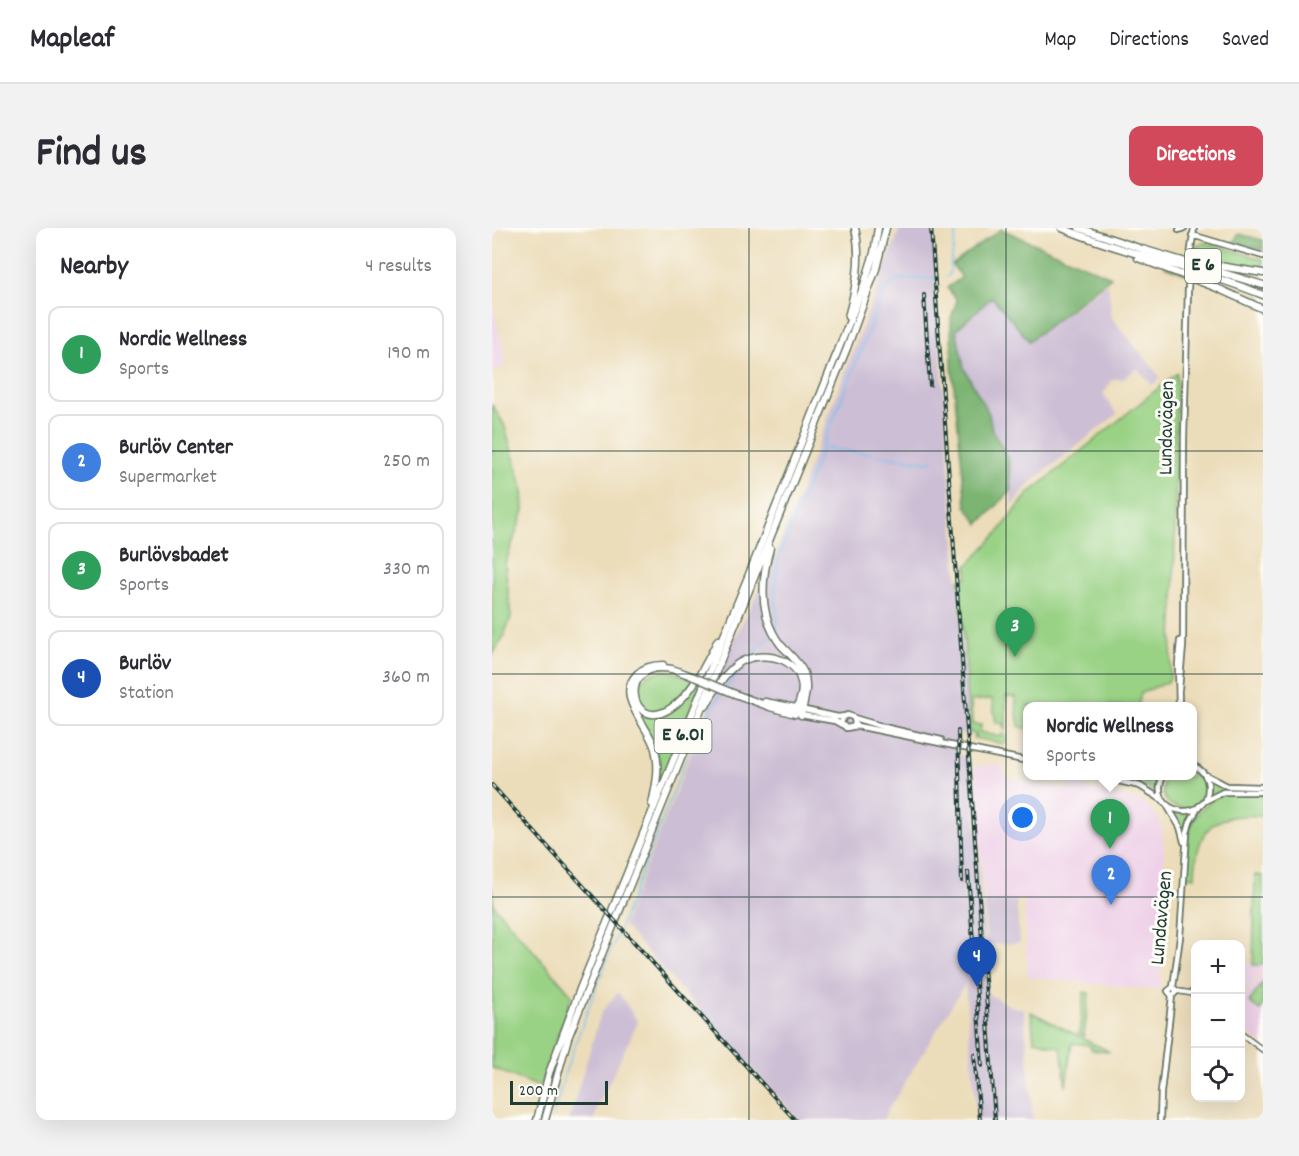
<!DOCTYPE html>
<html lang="en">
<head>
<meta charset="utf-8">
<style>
	:root { --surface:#fff; --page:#f2f2f3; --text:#2b2b33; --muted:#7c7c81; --line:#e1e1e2; --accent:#d1495b }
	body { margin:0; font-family:Dekko,sans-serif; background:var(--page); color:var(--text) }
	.controls { position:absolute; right:18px; bottom:18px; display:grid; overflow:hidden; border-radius:12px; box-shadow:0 6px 24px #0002 }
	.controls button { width:54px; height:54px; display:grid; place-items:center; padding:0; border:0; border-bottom:2px solid var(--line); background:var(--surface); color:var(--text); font:30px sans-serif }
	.scale { position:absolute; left:18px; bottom:15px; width:98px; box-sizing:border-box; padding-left:6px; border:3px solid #1f3d34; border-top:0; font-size:16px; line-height:21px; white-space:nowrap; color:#1f3d34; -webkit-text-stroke:4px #fdfcf7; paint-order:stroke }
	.you { position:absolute; left:531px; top:590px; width:21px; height:21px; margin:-15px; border:4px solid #fff; border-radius:50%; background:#1a73e8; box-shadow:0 0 0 9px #1a73e833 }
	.badge { display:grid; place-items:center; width:39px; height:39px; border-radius:50%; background:var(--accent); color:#fff; font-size:20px; font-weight:700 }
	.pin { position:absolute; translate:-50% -50px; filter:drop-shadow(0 2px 3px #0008) }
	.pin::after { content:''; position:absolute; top:32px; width:21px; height:18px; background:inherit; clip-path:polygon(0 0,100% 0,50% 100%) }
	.popup { position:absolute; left:531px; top:474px; width:174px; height:78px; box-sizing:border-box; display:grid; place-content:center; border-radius:12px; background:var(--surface); filter:drop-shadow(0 2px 4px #0005); font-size:20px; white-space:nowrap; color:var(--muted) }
	.popup b { font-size:22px; color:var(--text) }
	.popup::after { content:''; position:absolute; left:50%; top:100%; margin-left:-12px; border:12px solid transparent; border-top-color:var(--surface) }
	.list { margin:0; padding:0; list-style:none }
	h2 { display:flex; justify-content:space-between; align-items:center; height:78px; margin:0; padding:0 24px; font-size:26px }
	h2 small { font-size:20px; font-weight:400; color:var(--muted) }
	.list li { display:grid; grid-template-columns:39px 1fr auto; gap:18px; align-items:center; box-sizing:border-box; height:96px; margin:0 12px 12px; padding:0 12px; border:2px solid var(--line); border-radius:12px }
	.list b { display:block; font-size:22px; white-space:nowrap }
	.list p { margin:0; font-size:20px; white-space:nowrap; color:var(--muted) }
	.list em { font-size:20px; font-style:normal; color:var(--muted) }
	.icon { flex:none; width:33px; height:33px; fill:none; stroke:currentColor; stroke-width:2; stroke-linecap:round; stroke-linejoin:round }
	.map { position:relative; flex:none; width:771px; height:892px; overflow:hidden; border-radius:12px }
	header { display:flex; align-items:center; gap:36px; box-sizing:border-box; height:84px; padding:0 30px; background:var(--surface); border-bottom:2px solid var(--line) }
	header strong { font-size:28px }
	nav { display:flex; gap:33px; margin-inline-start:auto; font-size:21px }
	.intro { display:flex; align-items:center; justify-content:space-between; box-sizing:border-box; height:144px; padding:0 36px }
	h1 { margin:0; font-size:42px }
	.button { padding:15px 27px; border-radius:12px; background:var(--accent); color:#fff; font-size:21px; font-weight:700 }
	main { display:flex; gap:36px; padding:0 36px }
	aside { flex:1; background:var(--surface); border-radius:12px; box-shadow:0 6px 24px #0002 }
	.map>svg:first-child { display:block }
	.built { fill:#eed0e8 }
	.industrial { fill:#ccbed4 }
	.green { fill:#9ad285; stroke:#5c885c; stroke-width:1.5 }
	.forest { fill:#7bb472; stroke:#4d7853; stroke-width:1.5 }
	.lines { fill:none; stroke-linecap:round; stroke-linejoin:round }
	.stream { stroke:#74bfee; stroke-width:1.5 }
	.minor-casing { stroke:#677563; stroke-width:7 }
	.major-casing { stroke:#677563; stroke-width:8 }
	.highway-casing { stroke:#677563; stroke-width:9 }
	.minor { stroke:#fff; stroke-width:4 }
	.major { stroke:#fff; stroke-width:4.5 }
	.highway { stroke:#fff; stroke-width:6 }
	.rail-casing { stroke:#1f3d34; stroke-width:4 }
	.rail { stroke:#fdfcf7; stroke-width:1.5; stroke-dasharray:4.5; stroke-linecap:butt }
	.major-bridge-casing { stroke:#677563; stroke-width:8; stroke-linecap:butt }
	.highway-bridge-casing { stroke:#677563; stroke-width:9; stroke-linecap:butt }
	.major-bridge { stroke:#fff; stroke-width:4.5 }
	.highway-bridge { stroke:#fff; stroke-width:6 }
	.grid { fill:none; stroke:#1f3d34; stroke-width:1.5; stroke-opacity:0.55 }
	.labels { text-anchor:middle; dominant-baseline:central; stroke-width:6; stroke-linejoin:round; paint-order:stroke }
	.shield { fill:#fdfcf7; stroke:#62766e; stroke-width:1.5 }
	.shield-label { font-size:20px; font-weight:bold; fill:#1f3d34 }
	.street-label { font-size:21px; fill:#1f3d34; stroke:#fdfcf7 }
</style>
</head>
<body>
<header>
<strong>Mapleaf</strong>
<nav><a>Map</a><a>Directions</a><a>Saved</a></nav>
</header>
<div class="intro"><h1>Find us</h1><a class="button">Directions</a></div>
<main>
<aside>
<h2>Nearby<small>4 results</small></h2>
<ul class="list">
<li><span class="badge" style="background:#2e9e5b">1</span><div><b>Nordic Wellness</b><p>Sports</p></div><em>190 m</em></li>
<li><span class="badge" style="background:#3f7fe0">2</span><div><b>Burlöv Center</b><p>Supermarket</p></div><em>250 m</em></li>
<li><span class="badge" style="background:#2e9e5b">3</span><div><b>Burlövsbadet</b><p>Sports</p></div><em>330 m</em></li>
<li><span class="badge" style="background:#1a4fb4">4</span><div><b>Burlöv</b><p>Station</p></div><em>360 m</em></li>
</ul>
</aside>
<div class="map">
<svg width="771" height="892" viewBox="0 0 771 892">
	<rect width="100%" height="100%" fill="#fdfcf7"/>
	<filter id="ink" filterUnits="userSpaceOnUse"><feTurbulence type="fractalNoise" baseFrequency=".0167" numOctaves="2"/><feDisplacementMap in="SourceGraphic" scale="12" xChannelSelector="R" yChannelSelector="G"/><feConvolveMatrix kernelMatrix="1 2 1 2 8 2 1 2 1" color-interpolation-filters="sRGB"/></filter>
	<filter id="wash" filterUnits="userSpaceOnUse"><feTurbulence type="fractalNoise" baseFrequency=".008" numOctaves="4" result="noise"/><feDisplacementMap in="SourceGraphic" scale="24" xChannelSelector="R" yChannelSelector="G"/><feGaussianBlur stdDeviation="1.35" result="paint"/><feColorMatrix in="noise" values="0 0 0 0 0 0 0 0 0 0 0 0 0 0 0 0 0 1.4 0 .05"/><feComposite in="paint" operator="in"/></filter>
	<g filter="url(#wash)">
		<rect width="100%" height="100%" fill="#ecddba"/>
		<path class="built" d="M 0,75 L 14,135 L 0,145 Z
			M 510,537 L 513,549 L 576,562 L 581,555 L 591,556 L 595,560 L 649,573 L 665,588 L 670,598 L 672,619 L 668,760 L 652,761 L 536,749 L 532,672 L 493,674 L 482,538 Z
			M 749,736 L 771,737 L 771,742 L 749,769 Z
			M 771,745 L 771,817 L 749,800 L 748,774 Z"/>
		<path class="industrial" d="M 408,0 L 442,0 L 448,118 L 477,508 L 465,505 L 465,526 L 478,530 L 487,629 L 496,766 L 521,779 L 532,781 L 541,892 L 485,892 L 473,756 L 390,892 L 307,892 L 131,697 L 220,473 L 242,411 L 279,340 Z
			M 616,54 L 620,90 L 669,150 L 660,157 L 645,140 L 631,151 L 621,151 L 611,166 L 625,186 L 537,256 L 520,277 L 516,230 L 500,202 L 497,186 L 472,140 L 464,102 L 500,69 L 538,113 Z
			M 524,672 L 528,715 L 494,717 L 493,674 Z
			M 126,764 L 146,794 L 107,875 L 102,892 L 77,892 L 109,785 Z"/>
		<path class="green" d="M 711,14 L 771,31 L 771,43 L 737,39 L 701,31 L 702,21 Z
			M 672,38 L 708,48 L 771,71 L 771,78 L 732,60 Z
			M 685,145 L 682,372 L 678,450 L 676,454 L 649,465 L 646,478 L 536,478 L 535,501 L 527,498 L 523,469 L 514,468 L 514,502 L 512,502 L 512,496 L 504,495 L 500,471 L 479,473 L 480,496 L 489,497 L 488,504 L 508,509 L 510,506 L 514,507 L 513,516 L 482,510 L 484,506 L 478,505 L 474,457 L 475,450 L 467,352 L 475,350 L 475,338 L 506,305 L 536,266 Z
			M 338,153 L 89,772 L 67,834 L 50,892 L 48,892 L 65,832 L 88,770 L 335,154 Z
			M 0,177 L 12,196 L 31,261 L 32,282 L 13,336 L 19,389 L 11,410 L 0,428 Z
			M 214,441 L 167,559 L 166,559 L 167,532 L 143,479 L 150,484 L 176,484 Z
			M 174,442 L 202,451 C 190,466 178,486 156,482 L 146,472 L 144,460 L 155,447 Z
			M 701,540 C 708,544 713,550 713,558 C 715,593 656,585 674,548 L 700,548 Z
			M 667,548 L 665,557 L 666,566 L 653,558 L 641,553 Z
			M 718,552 L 735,559 L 771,562 L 733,562 L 717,568 Z
			M 731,566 L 771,566 L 771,588 C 722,584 704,599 703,649 L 694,648 C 696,611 692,584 731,566 Z
			M 680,583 L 691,586 L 703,583 L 693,612 Z
			M 763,647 L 771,648 L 771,737 L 761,737 Z
			M 0,660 L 2,678 L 80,767 L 48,859 L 0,840 Z
			M 771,755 L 771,778 L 768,782 L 757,774 Z
			M 592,764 L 597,765 L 592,808 L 587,806 Z
			M 539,784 L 602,816 L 602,818 L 605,817 L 618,824 L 600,822 L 597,817 L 580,815 L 574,858 L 569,819 C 558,819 553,813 542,812 Z"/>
		<path class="forest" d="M 509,1 L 619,49 L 537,113 L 500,69 L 464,102 L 472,140 L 497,186 L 500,202 L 516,230 L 519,263 L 487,296 L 474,278 L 460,139 L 459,90 L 465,72 L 455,60 L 470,49 L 460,37 Z
			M 747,6 L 771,12 L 771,22 L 741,14 Z"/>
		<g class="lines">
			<path class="stream" d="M 454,49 L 457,47 L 465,0
				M 333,220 L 381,226
				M 387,227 L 438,234 L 441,231
				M 284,401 L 286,394 L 283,359 L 286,331 L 393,62 L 406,51 L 446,50
				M 260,427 L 278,408
				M 235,459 L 249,441
				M 60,892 L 74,842 L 97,778 L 198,521 L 221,477 L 232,463"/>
		</g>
	</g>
	<g filter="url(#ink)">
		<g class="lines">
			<defs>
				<path id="minor" d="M 685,763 L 704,766
					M 748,805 L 771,822"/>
				<path id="major" d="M 687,2 L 692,0
					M 700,7 L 771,28
					M 698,28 L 702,0
					M 687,461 L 691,418 L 692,210 L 696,60
					M 687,478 L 686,436 L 688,413
					M 308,481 L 346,489 L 353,488
					M 309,487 L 343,493 L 350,497
					M 362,490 L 396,500 L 449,512
					M 362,498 L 363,494 L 361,489 L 355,487 L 351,490 L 349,495 L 354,500 L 365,498 L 536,533
					M 714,547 L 735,558 L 771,559
					M 605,548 L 648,558 L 669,571
					M 627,548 L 648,550 L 665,548
					M 671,548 C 653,587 717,597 716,559 C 716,548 709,541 700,537
					M 713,573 L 731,564 L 771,564
					M 676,579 L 688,599 L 692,614
					M 681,759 L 685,763 L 680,768 L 676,763 L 681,759 L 688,709 L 695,605 L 698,594 L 707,578
					M 668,892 L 669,864 L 680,768"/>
				<path id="highway" d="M 570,0 C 635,27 706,40 771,67
					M 587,0 L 650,21 L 771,57
					M 646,30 L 725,60 L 771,81
					M 715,36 L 771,45
					M 356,89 C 364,60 370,30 363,0
					M 278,320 C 269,352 267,388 288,416 C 296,425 307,434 312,445 C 317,458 312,474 309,487
					M 202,449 C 194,446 187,443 180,441 C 124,430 137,508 179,480 C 201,465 214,435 226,412
					M 273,474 L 304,480
					M 214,478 C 222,464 230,448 244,437 C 263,422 303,426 309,454 C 312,465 306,476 303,486 L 278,479 L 243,466
					M 160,576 C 164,558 168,539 163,521 C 157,497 122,469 145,446 C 152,439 161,437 171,437
					M 45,892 L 57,845 L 88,761 L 260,339 L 372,57 L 382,25 L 386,0
					M 53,892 L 76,810 L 355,120 L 384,41 L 394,0"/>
			</defs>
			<use href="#minor" class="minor-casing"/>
			<use href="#major" class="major-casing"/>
			<use href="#highway" class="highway-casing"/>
			<use href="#minor" class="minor"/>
			<use href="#major" class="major"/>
			<use href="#highway" class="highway"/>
			<defs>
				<path id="rail" d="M 439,0 L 503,892
					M 432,67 L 438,157
					M 466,503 L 470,653
					M 0,557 L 303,892
					M 476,644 L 490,838
					M 482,826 L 488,892"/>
			</defs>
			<use href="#rail" class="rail-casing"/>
			<use href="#rail" class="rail"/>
			<defs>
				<path id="major-bridge" d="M 696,60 L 698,28"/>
				<path id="highway-bridge" d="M 202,449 L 243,466"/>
			</defs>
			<use href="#major-bridge" class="major-bridge-casing"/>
			<use href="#highway-bridge" class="highway-bridge-casing"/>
			<use href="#major-bridge" class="major-bridge"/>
			<use href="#highway-bridge" class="highway-bridge"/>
		</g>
	</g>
	<path class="grid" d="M 257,0 L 257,892M 514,0 L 514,892M 0,223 L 771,223M 0,446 L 771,446M 0,669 L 771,669"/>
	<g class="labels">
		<g class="shield">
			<rect x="693" y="21" width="36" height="34" rx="4.5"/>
			<rect x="162.5" y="491" width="57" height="34" rx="4.5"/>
		</g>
		<g class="shield-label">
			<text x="711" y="38">E 6</text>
			<text x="191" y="508">E 6.01</text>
		</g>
		<g class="street-label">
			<text transform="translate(676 200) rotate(-89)">Lundavägen</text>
			<text transform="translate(671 690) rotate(-85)">Lundavägen</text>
		</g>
	</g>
</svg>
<div class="controls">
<button>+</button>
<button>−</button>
<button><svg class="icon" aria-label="locate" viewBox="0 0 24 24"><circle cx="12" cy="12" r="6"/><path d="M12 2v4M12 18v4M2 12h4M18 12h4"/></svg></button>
</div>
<div class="scale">200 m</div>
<div class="you"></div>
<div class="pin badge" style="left:618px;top:621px;background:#2e9e5b">1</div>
<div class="popup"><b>Nordic Wellness</b>Sports</div>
<div class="pin badge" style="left:619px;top:677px;background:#3f7fe0">2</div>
<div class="pin badge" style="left:523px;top:429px;background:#2e9e5b">3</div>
<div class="pin badge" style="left:485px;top:759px;background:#1a4fb4">4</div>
</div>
</main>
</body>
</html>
